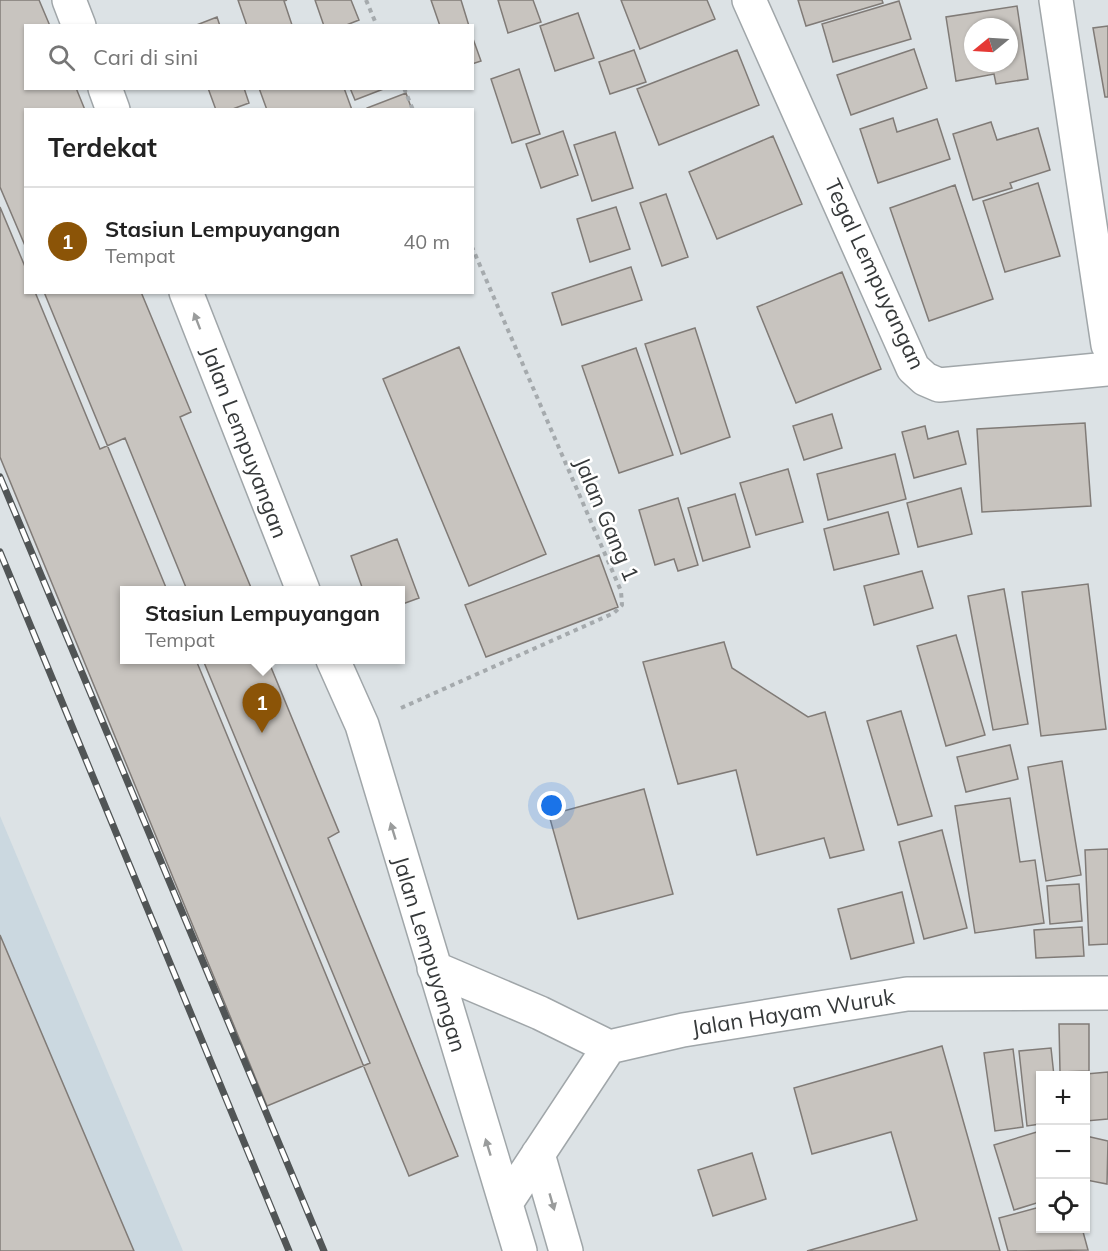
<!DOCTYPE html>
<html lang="id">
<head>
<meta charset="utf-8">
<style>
	:root { --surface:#fff; --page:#f6f6f6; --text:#222; --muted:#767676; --line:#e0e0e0; --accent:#8b5407 }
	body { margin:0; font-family:Mulish,sans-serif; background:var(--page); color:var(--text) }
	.controls { position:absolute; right:18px; bottom:18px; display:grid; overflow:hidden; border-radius:0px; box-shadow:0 2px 4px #0004 }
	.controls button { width:54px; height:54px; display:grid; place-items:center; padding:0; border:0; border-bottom:2px solid var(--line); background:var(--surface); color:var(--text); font:30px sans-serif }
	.compass { position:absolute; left:964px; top:18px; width:54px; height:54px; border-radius:50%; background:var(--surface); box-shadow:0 2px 4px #0004; rotate:252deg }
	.you { position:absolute; left:552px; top:806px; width:21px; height:21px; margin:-15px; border:4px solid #fff; border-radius:50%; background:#1a73e8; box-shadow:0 0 0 9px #1a73e833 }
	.badge { display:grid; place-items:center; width:39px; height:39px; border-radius:50%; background:var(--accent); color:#fff; font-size:20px; font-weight:700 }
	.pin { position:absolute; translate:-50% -50px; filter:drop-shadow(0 2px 3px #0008) }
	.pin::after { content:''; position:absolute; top:32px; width:21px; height:18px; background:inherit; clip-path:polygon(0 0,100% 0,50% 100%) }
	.popup { position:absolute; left:120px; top:586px; width:285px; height:78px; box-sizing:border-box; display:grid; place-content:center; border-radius:0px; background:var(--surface); filter:drop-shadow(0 2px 4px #0005); font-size:20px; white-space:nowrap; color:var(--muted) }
	.popup b { font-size:22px; color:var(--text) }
	.popup::after { content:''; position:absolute; left:50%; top:100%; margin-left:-12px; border:12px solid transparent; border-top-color:var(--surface) }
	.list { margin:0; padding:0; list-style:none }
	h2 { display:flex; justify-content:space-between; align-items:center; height:78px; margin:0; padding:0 24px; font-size:26px }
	h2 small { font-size:20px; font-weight:400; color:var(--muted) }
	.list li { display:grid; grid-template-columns:39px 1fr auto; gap:18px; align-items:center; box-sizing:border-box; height:108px; padding:0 24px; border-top:2px solid var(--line) }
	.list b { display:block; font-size:22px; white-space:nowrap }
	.list p { margin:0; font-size:20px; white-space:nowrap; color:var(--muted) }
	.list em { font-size:20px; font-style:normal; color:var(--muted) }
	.icon { flex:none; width:33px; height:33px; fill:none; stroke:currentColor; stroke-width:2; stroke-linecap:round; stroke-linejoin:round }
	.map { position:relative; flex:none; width:1108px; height:1251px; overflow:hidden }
	.search { position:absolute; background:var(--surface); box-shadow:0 2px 4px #0004; left:24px; top:24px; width:450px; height:66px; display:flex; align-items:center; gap:15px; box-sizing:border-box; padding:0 21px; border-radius:0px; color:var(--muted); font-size:22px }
	.panel { position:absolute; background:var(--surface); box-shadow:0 2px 4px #0004; left:24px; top:108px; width:450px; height:186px; border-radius:0px }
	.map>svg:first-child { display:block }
	.built { fill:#cbd8e0 }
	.building { fill:#c8c4bf; stroke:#807b77; stroke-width:1.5; fill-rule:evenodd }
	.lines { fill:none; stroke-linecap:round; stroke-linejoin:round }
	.minor-casing { stroke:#a0a6a9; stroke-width:36 }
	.tertiary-casing { stroke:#a0a6a9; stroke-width:36 }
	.path { stroke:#a5aaad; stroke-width:4; stroke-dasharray:4.5 4.5; stroke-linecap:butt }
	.minor { stroke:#fff; stroke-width:33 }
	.tertiary { stroke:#fff; stroke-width:33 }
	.rail-casing { stroke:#515556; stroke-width:7 }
	.rail { stroke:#fff; stroke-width:4.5; stroke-dasharray:14; stroke-linecap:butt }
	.oneway { fill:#9a9c9c }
	.labels { text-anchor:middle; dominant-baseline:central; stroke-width:5; stroke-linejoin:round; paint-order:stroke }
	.street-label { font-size:22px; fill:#36393a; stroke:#fff }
</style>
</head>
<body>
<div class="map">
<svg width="1108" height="1251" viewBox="0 0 1108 1251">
	<rect width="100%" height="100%" fill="#dce2e5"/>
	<path class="built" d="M 0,816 L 183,1251 L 112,1251 L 0,986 Z"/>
	<path class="building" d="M 0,0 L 39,0 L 50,26 L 26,26 L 26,88 L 76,88 L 85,110 L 26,110 L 26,248 L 0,187 Z
		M 238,0 L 287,0 L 284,1 L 292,25 L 247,26 Z
		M 315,0 L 351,0 L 359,20 L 344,26 L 324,26 Z
		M 431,0 L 461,0 L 469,26 L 440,26 Z
		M 498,0 L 533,0 L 541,22 L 508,33 Z
		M 621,0 L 707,0 L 715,19 L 640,49 Z
		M 798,0 L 882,0 L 883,3 L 806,26 Z
		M 899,1 L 911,39 L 833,62 L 822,24 Z
		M 1017,6 L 1028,79 L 996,84 L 994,74 L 956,81 L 946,17 ZM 973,27 L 1009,27 L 1009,63 L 973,63 Z
		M 578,13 L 594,58 L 555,71 L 540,26 Z
		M 217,17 L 220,26 L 194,26 Z
		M 1108,26 L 1108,97 L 1105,97 L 1093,28 Z
		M 472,36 L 481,61 L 472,64 Z
		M 914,49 L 927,88 L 851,115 L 837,75 Z
		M 634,50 L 646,82 L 610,94 L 599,62 Z
		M 737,50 L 759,105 L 659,145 L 637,89 Z
		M 519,69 L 540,134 L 512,143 L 491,79 Z
		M 208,88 L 244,88 L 249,103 L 230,110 L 216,110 Z
		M 259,88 L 344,88 L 352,110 L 267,110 Z
		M 350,88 L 386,88 L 355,100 Z
		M 406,93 L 412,110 L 367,110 L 367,108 Z
		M 893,118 L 897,132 L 937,119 L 950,159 L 878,183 L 860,129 Z
		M 991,122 L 997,140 L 1038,128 L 1050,170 L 1010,183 L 1012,188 L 973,200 L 953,134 Z
		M 563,131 L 578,175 L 541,188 L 526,144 Z
		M 615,132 L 633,188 L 592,201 L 574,145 Z
		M 773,136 L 802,204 L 717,239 L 689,172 Z
		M 1038,183 L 1060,256 L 1005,272 L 983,201 Z
		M 955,185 L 993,299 L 929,321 L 890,208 Z
		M 666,194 L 688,257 L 662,266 L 640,203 Z
		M 0,207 L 26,269 L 26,292 L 35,292 L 100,449 L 125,438 L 187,590 L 124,590 L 124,660 L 203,660 L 370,1063 L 267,1106 L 0,457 Z
		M 616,207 L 630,249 L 590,262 L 577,219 Z
		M 631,267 L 642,300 L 562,325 L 552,293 Z
		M 842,272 L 881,369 L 796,403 L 757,307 Z
		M 44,292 L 141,292 L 191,412 L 180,417 L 252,590 L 167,590 Z
		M 695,328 L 730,437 L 681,454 L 645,344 Z
		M 459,347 L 546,554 L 469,586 L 383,379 Z
		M 636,348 L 673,455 L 619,473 L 582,366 Z
		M 832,414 L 842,448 L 804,460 L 793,426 Z
		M 1085,423 L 1091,506 L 982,512 L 977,429 Z
		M 925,426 L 928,439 L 958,431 L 966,464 L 914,478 L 902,432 Z
		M 895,454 L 906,499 L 828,520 L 817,474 Z
		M 788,469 L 803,522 L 756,535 L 740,483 Z
		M 961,488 L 972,534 L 918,547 L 907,503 Z
		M 735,494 L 750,547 L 703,561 L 688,508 Z
		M 678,498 L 698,565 L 678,571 L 674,559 L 655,565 L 639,510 Z
		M 888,512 L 899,554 L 834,570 L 824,529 Z
		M 397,539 L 419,598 L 400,605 L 400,590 L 363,590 L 351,556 Z
		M 599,555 L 618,607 L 486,657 L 465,605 Z
		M 922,571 L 933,608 L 874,625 L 864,586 Z
		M 1088,584 L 1106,729 L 1041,736 L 1022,592 Z
		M 1004,589 L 1028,724 L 993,730 L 968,596 Z
		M 956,635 L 985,735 L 946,746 L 917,646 Z
		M 724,642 L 732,668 L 808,717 L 825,712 L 864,850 L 830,858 L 824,838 L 757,855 L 736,770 L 678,784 L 643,662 Z
		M 196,660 L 268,660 L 339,832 L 328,838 L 458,1156 L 409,1176 Z
		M 901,711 L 932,816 L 898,825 L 867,721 Z
		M 1010,745 L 1018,779 L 966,792 L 957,757 Z
		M 1062,761 L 1081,875 L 1046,881 L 1028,767 Z
		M 644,789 L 673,894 L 578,919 L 549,815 Z
		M 1010,798 L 1020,862 L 1035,860 L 1044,923 L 975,933 L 955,806 Z
		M 942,830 L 967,928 L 924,939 L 899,842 Z
		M 1108,849 L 1108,944 L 1089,945 L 1085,850 Z
		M 1079,884 L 1082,921 L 1050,924 L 1047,886 Z
		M 902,892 L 914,943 L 851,959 L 838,909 Z
		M 1082,927 L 1084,956 L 1036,958 L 1034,930 Z
		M 0,935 L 134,1251 L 0,1251 Z
		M 1059,1024 L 1089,1024 L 1089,1071 L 1060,1072 Z
		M 942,1046 L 1000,1251 L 807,1251 L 917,1220 L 891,1132 L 812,1154 L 794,1088 Z
		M 1051,1048 L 1054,1076 L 1040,1076 L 1040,1124 L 1027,1126 L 1019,1051 Z
		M 1013,1049 L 1023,1127 L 995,1131 L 984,1053 Z
		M 1108,1072 L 1108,1119 L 1086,1121 L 1086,1076 L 1075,1075 Z
		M 1040,1131 L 1040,1202 L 1014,1210 L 994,1145 Z
		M 1086,1136 L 1108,1141 L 1107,1184 L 1086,1180 Z
		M 752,1153 L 766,1199 L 713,1216 L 698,1170 Z
		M 1040,1207 L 1040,1228 L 1082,1228 L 1088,1250 L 1008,1251 L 999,1218 Z"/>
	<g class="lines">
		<defs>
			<path id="minor" d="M 749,0 L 913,368 L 925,379 L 939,385 L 1108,369
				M 1056,0 L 1108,345"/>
			<path id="tertiary" d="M 69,0 L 79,26
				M 105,88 L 113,110
				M 186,292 L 303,590
				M 333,660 L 362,725 L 520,1251
				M 434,968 L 540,1013 L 609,1047
				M 538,1154 L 566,1251
				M 506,1203 L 609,1047 L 683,1030 L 907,994 L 1108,993"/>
		</defs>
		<use href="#minor" class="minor-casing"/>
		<use href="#tertiary" class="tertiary-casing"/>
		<path class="path" d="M 366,0 L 377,26
			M 404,88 L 413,110
			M 401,708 L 614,613 L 622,605 L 621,591 L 472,247"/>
		<use href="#minor" class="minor"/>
		<use href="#tertiary" class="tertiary"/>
		<defs>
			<path id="rail" d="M 0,477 L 324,1251
				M 0,552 L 289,1251"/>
		</defs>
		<use href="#rail" class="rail-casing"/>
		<use href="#rail" class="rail"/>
	</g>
	<defs><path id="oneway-solid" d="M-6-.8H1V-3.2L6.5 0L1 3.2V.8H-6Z" transform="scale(1.5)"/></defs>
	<g class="oneway">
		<use href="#oneway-solid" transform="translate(197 321) rotate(-111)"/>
		<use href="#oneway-solid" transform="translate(393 831) rotate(-107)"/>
		<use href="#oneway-solid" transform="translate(488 1147) rotate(-107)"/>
		<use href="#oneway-solid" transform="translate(552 1202) rotate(74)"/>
	</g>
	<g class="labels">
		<g class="street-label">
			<text transform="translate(875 274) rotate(65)">Tegal Lempuyangan</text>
			<text transform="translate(245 442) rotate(69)">Jalan Lempuyangan</text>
			<text transform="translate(607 519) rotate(67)">Jalan Gang 1</text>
			<text transform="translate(430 954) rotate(73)">Jalan Lempuyangan</text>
			<text transform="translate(793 1012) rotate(-9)">Jalan Hayam Wuruk</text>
		</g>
	</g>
</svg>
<div class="controls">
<button>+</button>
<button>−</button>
<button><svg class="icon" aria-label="locate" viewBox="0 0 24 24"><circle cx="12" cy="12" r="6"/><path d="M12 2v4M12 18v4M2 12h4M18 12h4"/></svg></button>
</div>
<svg class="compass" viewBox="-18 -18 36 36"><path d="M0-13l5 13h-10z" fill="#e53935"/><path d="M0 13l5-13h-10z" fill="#767676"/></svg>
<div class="you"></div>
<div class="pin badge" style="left:262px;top:733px">1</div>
<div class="popup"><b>Stasiun Lempuyangan</b>Tempat</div>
<div class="search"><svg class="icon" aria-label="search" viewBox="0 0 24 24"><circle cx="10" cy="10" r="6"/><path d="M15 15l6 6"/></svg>Cari di sini</div>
<section class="panel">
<h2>Terdekat<small></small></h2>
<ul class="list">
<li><span class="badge">1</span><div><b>Stasiun Lempuyangan</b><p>Tempat</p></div><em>40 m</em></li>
</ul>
</section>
</div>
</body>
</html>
